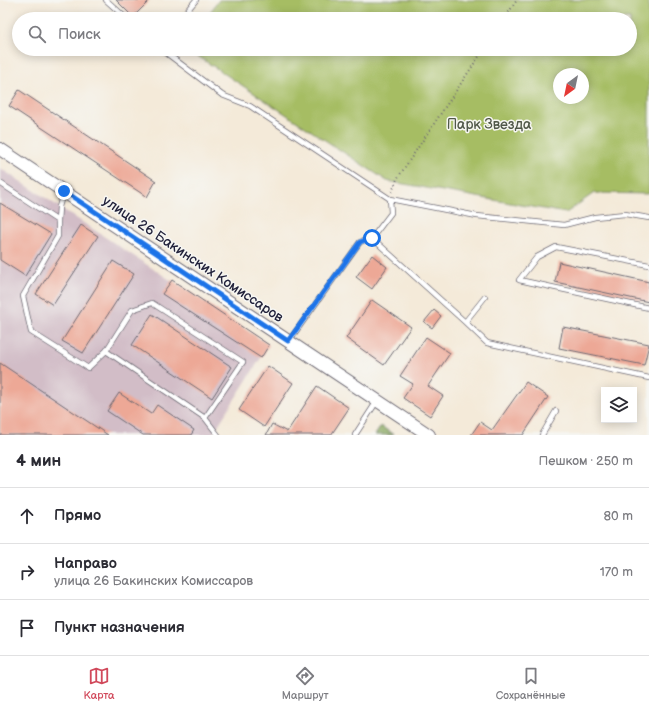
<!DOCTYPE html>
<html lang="ru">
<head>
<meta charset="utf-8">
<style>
	:root { --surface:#fff; --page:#f7f7f7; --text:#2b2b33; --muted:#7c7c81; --line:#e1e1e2; --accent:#d1495b }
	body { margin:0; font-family:"Balsamiq Sans",sans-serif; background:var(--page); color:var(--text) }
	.controls { position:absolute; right:12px; bottom:12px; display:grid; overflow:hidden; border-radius:0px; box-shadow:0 2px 10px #0003 }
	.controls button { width:36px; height:36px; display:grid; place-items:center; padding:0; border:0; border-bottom:1px solid var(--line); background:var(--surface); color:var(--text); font:20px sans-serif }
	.compass { position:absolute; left:553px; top:68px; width:36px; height:36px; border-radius:50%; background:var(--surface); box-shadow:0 2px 10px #0003; rotate:213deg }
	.stop { position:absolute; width:12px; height:12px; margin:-9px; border:3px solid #1a73e8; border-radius:50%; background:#fff }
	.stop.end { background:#1a73e8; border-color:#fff; box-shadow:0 1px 4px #0008 }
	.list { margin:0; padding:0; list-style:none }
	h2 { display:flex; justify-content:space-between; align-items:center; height:52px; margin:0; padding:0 16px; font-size:17px }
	h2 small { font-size:13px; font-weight:400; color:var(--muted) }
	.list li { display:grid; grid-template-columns:26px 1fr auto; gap:12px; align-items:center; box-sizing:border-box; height:56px; padding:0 16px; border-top:1px solid var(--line) }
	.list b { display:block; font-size:15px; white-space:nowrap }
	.list p { margin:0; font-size:13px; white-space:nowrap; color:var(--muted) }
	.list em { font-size:13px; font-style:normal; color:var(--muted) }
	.icon { flex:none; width:22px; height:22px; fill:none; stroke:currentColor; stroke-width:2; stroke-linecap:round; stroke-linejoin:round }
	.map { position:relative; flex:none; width:649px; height:435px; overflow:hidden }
	.search { position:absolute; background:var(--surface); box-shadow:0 2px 10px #0003; left:12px; right:12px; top:12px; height:44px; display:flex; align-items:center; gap:10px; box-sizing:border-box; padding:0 14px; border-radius:22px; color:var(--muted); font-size:15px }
	.sheet { height:220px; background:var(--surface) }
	nav { display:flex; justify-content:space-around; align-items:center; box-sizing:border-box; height:56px; border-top:1px solid var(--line); background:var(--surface); font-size:11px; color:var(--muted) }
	nav a { display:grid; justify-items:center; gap:2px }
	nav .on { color:var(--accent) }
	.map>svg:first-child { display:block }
	.industrial { fill:#d2bdc7 }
	.green { fill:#a6bd63; stroke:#64704f; fill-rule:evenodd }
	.forest { fill:#84a459; stroke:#53634a }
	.building { fill:#eda896 }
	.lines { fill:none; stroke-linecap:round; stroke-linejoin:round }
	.lane-casing { stroke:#6c6872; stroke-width:6 }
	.secondary-casing { stroke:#6c6872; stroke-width:14 }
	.path { stroke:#6c6872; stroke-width:2; stroke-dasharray:1 3; stroke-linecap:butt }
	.lane { stroke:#fff; stroke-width:4.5 }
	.secondary { stroke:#fff; stroke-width:12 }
	.route { stroke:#1a73e8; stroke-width:5 }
	.labels { text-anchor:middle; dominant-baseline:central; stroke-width:3; stroke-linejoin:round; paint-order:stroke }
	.park-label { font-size:14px; fill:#505849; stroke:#f6f6f2 }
	.street-label { font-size:14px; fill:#22223b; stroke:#f6f6f2 }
</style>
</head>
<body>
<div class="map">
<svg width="649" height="435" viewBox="0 0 649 435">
	<rect width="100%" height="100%" fill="#f6f6f2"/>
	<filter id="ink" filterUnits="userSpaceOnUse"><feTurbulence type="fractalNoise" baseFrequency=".025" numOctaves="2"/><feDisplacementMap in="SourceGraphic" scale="8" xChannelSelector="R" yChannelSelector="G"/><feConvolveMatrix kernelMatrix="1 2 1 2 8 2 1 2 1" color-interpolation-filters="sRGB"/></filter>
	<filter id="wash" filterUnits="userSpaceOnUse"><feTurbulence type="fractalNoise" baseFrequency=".012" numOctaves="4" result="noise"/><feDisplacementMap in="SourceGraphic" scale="16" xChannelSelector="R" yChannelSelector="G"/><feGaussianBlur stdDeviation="0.9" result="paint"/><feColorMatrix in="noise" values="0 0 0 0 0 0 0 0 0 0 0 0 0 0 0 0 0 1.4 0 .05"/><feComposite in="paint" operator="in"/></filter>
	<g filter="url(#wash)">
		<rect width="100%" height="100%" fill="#f4ead9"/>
		<path class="industrial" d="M 0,168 L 269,345 L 212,435 L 0,435 Z"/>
		<path class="green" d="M 219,0 L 649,0 L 649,194 L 594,193 L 566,213 L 387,181 L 187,49 L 630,49 L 630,19 L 205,19 ZM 559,74 L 583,74 L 583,98 L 559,98 Z"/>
		<path class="forest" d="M 381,426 L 394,435 L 375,435 Z"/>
		<g id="blocks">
			<path class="building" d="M 116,0 L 150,0 L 133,17 Z
				M 19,90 L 156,181 L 147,197 L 9,106 Z
				M 0,203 L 51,234 L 25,276 L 0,260 Z
				M 81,225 L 98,236 L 53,305 L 36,294 Z
				M 372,255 L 387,267 L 372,289 L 356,277 Z
				M 113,261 L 134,274 L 83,353 L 62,341 Z
				M 559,262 L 649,282 L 649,302 L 555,282 Z
				M 172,280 L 269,345 L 261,358 L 162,294 Z
				M 372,300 L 411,327 L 384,365 L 346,338 Z
				M 434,310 L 441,316 L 432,328 L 424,322 Z
				M 152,314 L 232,367 L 212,398 L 132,345 Z
				M 563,327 L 649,344 L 644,365 L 559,348 Z
				M 426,337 L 450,353 L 428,386 L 443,396 L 430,416 L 403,398 L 413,384 L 400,376 Z
				M 0,363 L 108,435 L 0,435 Z
				M 268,366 L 293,383 L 264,427 L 239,410 Z
				M 526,382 L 548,397 L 523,435 L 471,435 L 480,422 L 492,430 Z
				M 317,386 L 349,408 L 331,435 L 266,435 L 272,424 L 287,432 Z
				M 119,393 L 151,414 L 157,405 L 194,430 L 191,435 L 143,435 L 107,411 Z"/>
		</g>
	</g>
	<g filter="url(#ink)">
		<use href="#blocks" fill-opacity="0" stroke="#6c6872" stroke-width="1"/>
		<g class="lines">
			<defs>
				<path id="lane" d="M 106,0 L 127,19
					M 180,19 L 196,0
					M 161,49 L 222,95 L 250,106 L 390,199 L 477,216 L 564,225 L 595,217 L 625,214 L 649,218
					M 0,183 L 58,221 L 58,236 L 23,296 L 31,332 L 88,368 L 106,351 L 132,310 L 152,303 L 243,362 L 205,418
					M 58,221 L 59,207 L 63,193
					M 369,239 L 372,238 L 391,213 L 390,199
					M 649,265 L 556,247 L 537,257 L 519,280 L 649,308
					M 465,322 L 485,297
					M 289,341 L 360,242 L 372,238 L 465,322 L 487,343 L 649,378
					M 106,351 L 205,418 L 218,435
					M 355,435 L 377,401
					M 542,435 L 556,411"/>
				<path id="secondary" d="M 0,149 L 429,435"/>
			</defs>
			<use href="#lane" class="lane-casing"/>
			<use href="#secondary" class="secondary-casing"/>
			<path class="path" d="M 504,19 L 517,0
				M 392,192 L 397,179 L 484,49"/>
			<use href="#lane" class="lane"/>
			<use href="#secondary" class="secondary"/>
		</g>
	</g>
	<g class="lines" filter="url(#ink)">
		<path class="route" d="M 64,191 L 288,341 L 360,242 L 372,238"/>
	</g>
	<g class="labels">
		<g class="park-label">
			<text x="489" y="124">Парк Звезда</text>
		</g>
		<g class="street-label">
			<text transform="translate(193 259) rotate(34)">улица 26 Бакинских Комиссаров</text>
		</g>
	</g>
</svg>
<div class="controls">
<button><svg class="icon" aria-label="layers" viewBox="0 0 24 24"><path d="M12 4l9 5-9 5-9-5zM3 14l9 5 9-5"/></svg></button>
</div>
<svg class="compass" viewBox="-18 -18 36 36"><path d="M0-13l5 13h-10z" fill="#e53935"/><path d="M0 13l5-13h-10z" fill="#7c7c81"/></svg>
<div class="stop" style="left:372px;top:238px"></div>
<div class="stop end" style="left:64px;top:191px"></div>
<div class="search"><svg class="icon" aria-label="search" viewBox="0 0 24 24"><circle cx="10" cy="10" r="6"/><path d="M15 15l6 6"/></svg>Поиск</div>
</div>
<section class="sheet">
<h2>4 мин<small>Пешком · 250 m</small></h2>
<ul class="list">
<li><svg class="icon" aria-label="ahead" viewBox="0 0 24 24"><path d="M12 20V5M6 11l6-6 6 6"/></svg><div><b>Прямо</b></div><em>80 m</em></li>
<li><svg class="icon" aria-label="right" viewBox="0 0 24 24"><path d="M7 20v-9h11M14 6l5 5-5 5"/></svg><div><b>Направо</b><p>улица 26 Бакинских Комиссаров</p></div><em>170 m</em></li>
<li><svg class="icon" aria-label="arrive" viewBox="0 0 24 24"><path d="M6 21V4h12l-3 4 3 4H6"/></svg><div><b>Пункт назначения</b></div></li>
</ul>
</section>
<nav>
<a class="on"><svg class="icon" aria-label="map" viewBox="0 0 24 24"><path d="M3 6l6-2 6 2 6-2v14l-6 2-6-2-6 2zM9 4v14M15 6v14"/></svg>Карта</a>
<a><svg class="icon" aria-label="directions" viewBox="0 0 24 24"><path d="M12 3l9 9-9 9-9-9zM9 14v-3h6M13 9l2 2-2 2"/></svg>Маршрут</a>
<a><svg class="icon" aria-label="saved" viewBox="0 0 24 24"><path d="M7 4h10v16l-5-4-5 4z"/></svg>Сохранённые</a>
</nav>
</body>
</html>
